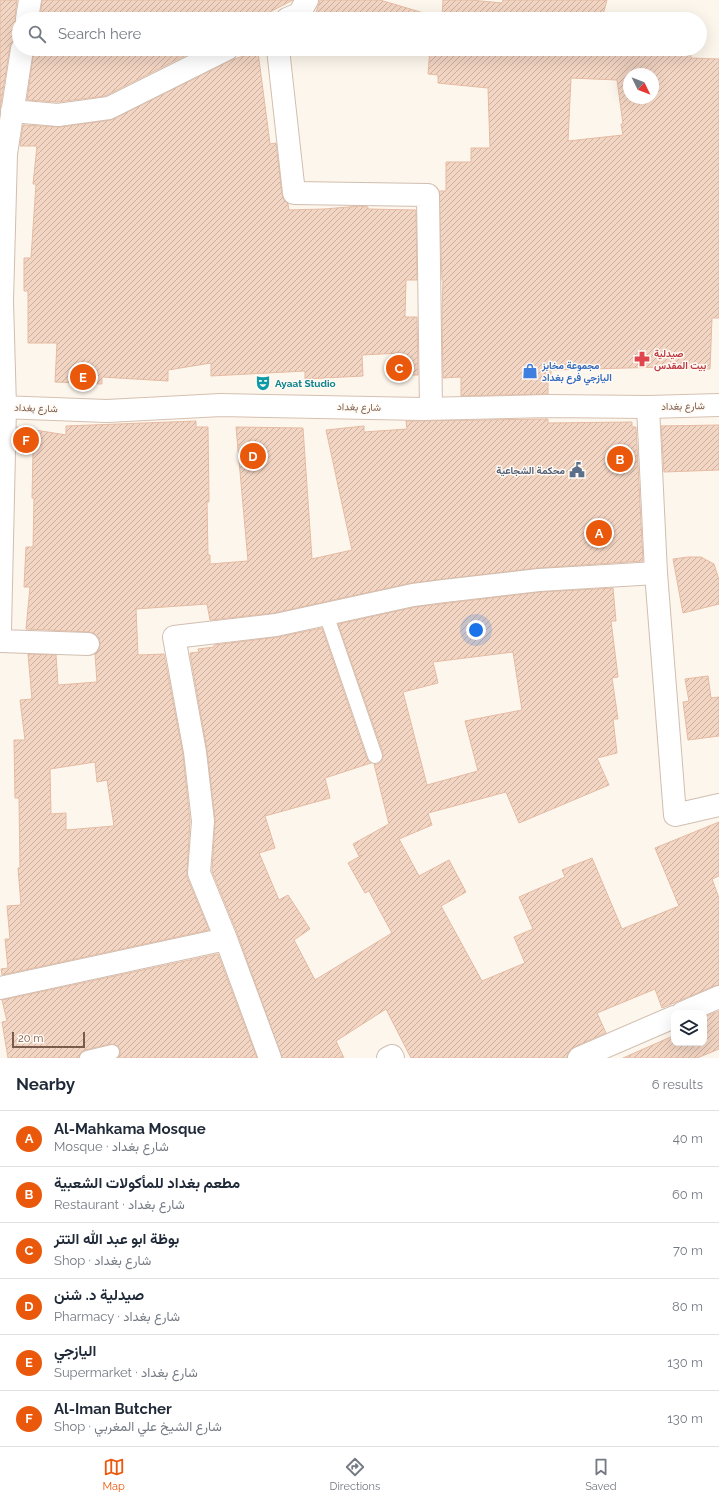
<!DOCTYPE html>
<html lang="en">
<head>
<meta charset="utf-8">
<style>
	:root { --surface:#fff; --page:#f2f2f3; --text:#1f2937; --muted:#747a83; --line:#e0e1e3; --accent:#ea580c }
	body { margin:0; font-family:Raleway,Vazirmatn,sans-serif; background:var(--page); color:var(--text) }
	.controls { position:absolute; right:12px; bottom:12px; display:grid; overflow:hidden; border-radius:8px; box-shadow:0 4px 16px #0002 }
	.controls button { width:36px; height:36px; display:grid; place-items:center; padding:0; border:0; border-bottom:1px solid var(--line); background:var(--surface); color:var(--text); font:20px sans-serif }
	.compass { position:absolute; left:623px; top:68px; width:36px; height:36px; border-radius:50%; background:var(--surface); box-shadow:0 4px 16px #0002; rotate:133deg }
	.scale { position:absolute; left:12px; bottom:10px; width:73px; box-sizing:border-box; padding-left:4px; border:2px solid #7a5c4d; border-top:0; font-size:11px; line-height:14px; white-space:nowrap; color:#7a5c4d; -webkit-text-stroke:3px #fffaf3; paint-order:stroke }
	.you { position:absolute; left:476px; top:630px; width:14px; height:14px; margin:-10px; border:3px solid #fff; border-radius:50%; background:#1a73e8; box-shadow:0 0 0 6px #1a73e833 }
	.badge { display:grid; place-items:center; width:26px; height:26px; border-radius:50%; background:var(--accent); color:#fff; font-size:13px; font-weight:700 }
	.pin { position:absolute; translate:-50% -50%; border:2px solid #fff; box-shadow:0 1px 4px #0006 }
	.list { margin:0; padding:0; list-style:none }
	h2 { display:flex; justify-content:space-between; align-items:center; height:52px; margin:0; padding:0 16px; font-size:17px }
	h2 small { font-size:13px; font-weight:400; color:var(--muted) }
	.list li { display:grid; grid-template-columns:26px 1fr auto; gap:12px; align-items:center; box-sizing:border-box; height:56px; padding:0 16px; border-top:1px solid var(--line) }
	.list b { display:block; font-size:15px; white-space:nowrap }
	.list p { margin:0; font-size:13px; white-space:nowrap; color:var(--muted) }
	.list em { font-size:13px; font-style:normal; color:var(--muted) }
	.icon { flex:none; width:22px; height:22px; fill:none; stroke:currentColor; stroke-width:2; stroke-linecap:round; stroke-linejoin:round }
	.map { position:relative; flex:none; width:719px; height:1058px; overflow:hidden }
	.search { position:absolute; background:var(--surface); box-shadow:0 4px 16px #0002; left:12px; right:12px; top:12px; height:44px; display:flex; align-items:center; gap:10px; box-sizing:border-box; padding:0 14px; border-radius:22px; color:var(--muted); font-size:15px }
	.sheet { height:388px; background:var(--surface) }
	nav { display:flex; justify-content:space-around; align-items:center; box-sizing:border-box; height:56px; border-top:1px solid var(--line); background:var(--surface); font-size:11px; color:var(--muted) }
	nav a { display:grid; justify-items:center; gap:2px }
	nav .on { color:var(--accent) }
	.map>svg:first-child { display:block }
	.building { fill:url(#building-hatch); stroke:#e6bba3; fill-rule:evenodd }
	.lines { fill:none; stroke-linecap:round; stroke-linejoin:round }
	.service-casing { stroke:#d1beb0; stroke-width:16 }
	.minor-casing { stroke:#d1beb0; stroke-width:24 }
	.secondary-casing { stroke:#d6c0b0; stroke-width:24 }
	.service { stroke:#fff; stroke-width:14 }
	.minor { stroke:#fff; stroke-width:22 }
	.secondary { stroke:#fff; stroke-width:22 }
	.labels { text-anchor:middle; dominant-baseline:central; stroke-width:3; stroke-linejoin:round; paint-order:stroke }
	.health-label { font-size:10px; font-weight:bold; fill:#be3a42; stroke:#fffaf3; text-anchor:start }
	.shop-label { font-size:10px; font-weight:bold; fill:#366cbe; stroke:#fffaf3; text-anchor:start }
	.culture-label { font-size:10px; font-weight:bold; fill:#0d838f; stroke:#fffaf3; text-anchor:start }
	.street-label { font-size:10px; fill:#7a5c4d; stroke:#fffaf3 }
	.service-label { font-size:10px; font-weight:bold; fill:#4e5e75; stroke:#fffaf3; text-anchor:end }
</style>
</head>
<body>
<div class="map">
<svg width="719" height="1058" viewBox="0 0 719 1058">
	<defs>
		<pattern id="building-hatch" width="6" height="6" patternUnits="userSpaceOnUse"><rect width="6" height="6" fill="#f3d5c3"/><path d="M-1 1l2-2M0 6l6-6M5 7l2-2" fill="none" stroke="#cab0a1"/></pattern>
	</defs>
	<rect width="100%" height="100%" fill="#fdf6ec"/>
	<path class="building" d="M 0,0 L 17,0 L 15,17 L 16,24 L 19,29 L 19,37 L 13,41 L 10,47 L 0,109 Z
		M 42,0 L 293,0 L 256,19 L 40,19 Z
		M 320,0 L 380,0 L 427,14 L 426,19 L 314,19 Z
		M 443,0 L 471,0 L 502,3 L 503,0 L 607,0 L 602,19 L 442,19 Z
		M 34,49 L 194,49 L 194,51 L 105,96 L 58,102 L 27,100 Z
		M 430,49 L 690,49 L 691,58 L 719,59 L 719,318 L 712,318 L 710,369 L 666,367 L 551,370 L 551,380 L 548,380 L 548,394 L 461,396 L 461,377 L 443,378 L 442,316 L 443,280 L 442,280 L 439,191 L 446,191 L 446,162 L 471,162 L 471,148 L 490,148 L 488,88 L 438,83 L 438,75 L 428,74 ZM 629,74 L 653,74 L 653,98 L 629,98 ZM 571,78 L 617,80 L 623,124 L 621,124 L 623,135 L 568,141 Z
		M 258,52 L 270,144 L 276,143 L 282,194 L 284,200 L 288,204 L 289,210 L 324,209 L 360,206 L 368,207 L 368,209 L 416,210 L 417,280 L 406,280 L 405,317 L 417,317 L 418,375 L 402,375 L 401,353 L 362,355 L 363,376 L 305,379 L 305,371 L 211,376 L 211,363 L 168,370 L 168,381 L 102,377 L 102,384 L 55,382 L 57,343 L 28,343 L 28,291 L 24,291 L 24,258 L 31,258 L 36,184 L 33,184 L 37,146 L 20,146 L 23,125 L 60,127 L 111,120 L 234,59 Z
		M 548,419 L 548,423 L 632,422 L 632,427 L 636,427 L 643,561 L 538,568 L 411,583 L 274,613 L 210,620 L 207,604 L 136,609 L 138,655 L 164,654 L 183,754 L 190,821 L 187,872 L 187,877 L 209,930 L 2,975 L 1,969 L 8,968 L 5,939 L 10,939 L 7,906 L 21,905 L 18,868 L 20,868 L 19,798 L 15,798 L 14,740 L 25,740 L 20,700 L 32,699 L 28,654 L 56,655 L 58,685 L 97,682 L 95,654 L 99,650 L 100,645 L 99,638 L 95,634 L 89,632 L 26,629 L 30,587 L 24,587 L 26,547 L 33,547 L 34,498 L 32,498 L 33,452 L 17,449 L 17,427 L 66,435 L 66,426 L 196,421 L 196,427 L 208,427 L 209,502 L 207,502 L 208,555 L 210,555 L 210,564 L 248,561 L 236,427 L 303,428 L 312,559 L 352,550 L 326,430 L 364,426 L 364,432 L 407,429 L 406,421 ZM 95,762 L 97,782 L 107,780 L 114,826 L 66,830 L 66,813 L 51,814 L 50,769 Z
		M 719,425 L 719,470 L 664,472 L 661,426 Z
		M 688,557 L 701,557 L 714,564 L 719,580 L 719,604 L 683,613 L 673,559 Z
		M 613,588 L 616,621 L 611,621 L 618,677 L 612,678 L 618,719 L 613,719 L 617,753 L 597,758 L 609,785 L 519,823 L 506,792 L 428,813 L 432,825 L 399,839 L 419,876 L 449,860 L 466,892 L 441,906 L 482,981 L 525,963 L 514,937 L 533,929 L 519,897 L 565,877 L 562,870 L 592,858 L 622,929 L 679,906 L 655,848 L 719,822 L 719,876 L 712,879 L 719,898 L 719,985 L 714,986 L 662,1008 L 655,989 L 597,1013 L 606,1033 L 574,1047 L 569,1051 L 567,1058 L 411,1058 L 386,1009 L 336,1041 L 344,1058 L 282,1058 L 238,935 L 212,871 L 215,820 L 207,750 L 190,653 L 199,652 L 198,649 L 214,647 L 214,645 L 278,637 L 322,628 L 367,759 L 371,763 L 325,778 L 330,798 L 265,816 L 275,848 L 259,853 L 279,900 L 288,895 L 310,929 L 294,940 L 315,980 L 392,933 L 369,891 L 365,893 L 348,863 L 362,855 L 359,856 L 353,844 L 389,824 L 374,764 L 378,764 L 382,761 L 383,753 L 338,624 L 415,607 L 540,592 ZM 513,652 L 522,710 L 465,721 L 478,771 L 427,785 L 403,692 L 438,683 L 433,662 Z
		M 708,676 L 711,698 L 719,697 L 719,736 L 688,740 L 683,702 L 689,701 L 685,679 Z
		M 218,954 L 257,1058 L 118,1058 L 120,1054 L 120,1050 L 118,1046 L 110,1044 L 85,1050 L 81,1052 L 79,1058 L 8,1058 L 2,1022 L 7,1021 L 2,1000 Z
		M 719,1011 L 719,1049 L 697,1058 L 623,1058 L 673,1036 L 672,1032 L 674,1031 L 674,1043 L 704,1043 L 704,1017 Z"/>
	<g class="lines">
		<defs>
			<path id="service" d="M 326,614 L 375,756
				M 87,1058 L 112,1052"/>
			<path id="minor" d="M 27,19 L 30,0
				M 287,19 L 299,14 L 307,0
				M 278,49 L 294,193 L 428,195 L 431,408
				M 12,111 L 58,115 L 109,108 L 227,49
				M 648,407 L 656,573 L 675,815 L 719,805
				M 0,630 L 5,407 L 2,301 L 6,154 L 22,49
				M 0,641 L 88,644
				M 0,988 L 226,939
				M 682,1013 L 719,997
				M 270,1058 L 226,939 L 199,873 L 203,821 L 195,752 L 174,637 L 276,625 L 413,595 L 444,591 L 539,580 L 656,573
				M 388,1058 L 392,1056 L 393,1058
				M 579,1058 L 674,1017"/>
			<path id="secondary" d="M 0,407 L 107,411 L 221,405 L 423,409 L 548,406 L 648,407 L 719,405"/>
		</defs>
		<use href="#service" class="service-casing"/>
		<use href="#minor" class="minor-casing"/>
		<use href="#secondary" class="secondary-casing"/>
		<use href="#service" class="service"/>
		<use href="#minor" class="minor"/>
		<use href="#secondary" class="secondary"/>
	</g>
	<defs>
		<symbol id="pharmacy-bare" viewBox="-9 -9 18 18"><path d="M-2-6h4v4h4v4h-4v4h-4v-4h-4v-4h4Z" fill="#e0444e" stroke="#fffaf3" stroke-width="2.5" paint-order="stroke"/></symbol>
		<symbol id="shop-bare" viewBox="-9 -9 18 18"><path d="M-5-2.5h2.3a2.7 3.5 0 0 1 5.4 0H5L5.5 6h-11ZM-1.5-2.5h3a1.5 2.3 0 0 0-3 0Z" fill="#3f7fe0" stroke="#fffaf3" stroke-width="2.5" paint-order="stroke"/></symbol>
		<symbol id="theatre-bare" viewBox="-9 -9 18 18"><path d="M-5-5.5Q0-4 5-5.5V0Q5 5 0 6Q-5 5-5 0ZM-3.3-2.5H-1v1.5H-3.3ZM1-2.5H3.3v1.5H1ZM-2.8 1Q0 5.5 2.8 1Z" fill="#0f9aa8" stroke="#fffaf3" stroke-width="2.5" paint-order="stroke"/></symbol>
		<symbol id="civic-bare" viewBox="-9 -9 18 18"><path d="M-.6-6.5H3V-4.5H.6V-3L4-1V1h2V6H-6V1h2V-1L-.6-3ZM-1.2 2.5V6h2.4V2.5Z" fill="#5c6f8a" stroke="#fffaf3" stroke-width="2.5" paint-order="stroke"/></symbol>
	</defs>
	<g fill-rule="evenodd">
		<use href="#pharmacy-bare" x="631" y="348" width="22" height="22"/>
		<use href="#shop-bare" x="519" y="360" width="22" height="22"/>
		<use href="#theatre-bare" x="252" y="372" width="22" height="22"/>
		<use href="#civic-bare" x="566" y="459" width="22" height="22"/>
	</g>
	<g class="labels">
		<g class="health-label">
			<text x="654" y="353">صيدلية<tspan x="654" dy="12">بيت المقدس</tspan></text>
		</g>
		<g class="shop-label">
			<text x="542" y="365">مجموعة مخابز<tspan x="542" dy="12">اليازجي فرع بغداد</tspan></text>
		</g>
		<g class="culture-label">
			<text x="275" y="383">Ayaat Studio</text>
		</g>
		<g class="street-label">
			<text transform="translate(683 406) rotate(-1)">شارع بغداد</text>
			<text transform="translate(359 407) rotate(1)">شارع بغداد</text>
			<text transform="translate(36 408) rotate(2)">شارع بغداد</text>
		</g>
		<g class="service-label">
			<text x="565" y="470">محكمة الشجاعية</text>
		</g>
	</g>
</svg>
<div class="controls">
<button><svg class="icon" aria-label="layers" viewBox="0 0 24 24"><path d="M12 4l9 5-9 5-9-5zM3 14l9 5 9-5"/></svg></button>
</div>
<svg class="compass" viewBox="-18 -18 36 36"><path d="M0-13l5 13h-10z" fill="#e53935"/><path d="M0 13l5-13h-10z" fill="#747a83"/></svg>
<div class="scale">20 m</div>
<div class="you"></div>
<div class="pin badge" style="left:599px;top:533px">A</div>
<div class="pin badge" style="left:620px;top:459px">B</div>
<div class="pin badge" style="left:399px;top:368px">C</div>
<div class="pin badge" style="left:253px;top:456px">D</div>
<div class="pin badge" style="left:83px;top:377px">E</div>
<div class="pin badge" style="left:26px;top:440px">F</div>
<div class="search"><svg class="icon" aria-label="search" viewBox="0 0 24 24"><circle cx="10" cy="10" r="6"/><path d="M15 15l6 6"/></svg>Search here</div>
</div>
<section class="sheet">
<h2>Nearby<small>6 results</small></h2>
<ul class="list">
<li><span class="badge">A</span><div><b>Al-Mahkama Mosque</b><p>Mosque · شارع بغداد</p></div><em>40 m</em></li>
<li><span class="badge">B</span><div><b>مطعم بغداد للمأكولات الشعبية</b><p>Restaurant · شارع بغداد</p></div><em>60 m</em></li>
<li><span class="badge">C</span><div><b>بوظة ابو عبد الله التتر</b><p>Shop · شارع بغداد</p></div><em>70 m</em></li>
<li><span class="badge">D</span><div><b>صيدلية د. شنن</b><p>Pharmacy · شارع بغداد</p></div><em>80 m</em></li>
<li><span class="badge">E</span><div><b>اليازجي</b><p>Supermarket · شارع بغداد</p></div><em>130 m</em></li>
<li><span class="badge">F</span><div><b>Al-Iman Butcher</b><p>Shop · شارع الشيخ علي المغربي</p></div><em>130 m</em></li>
</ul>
</section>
<nav>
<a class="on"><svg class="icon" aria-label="map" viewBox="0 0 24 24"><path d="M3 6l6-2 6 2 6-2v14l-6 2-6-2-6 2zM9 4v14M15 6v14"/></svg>Map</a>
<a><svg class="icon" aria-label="directions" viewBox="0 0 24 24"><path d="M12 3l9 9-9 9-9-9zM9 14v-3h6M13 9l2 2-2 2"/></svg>Directions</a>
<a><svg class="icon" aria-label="saved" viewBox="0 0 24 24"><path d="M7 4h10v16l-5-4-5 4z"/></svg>Saved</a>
</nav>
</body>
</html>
